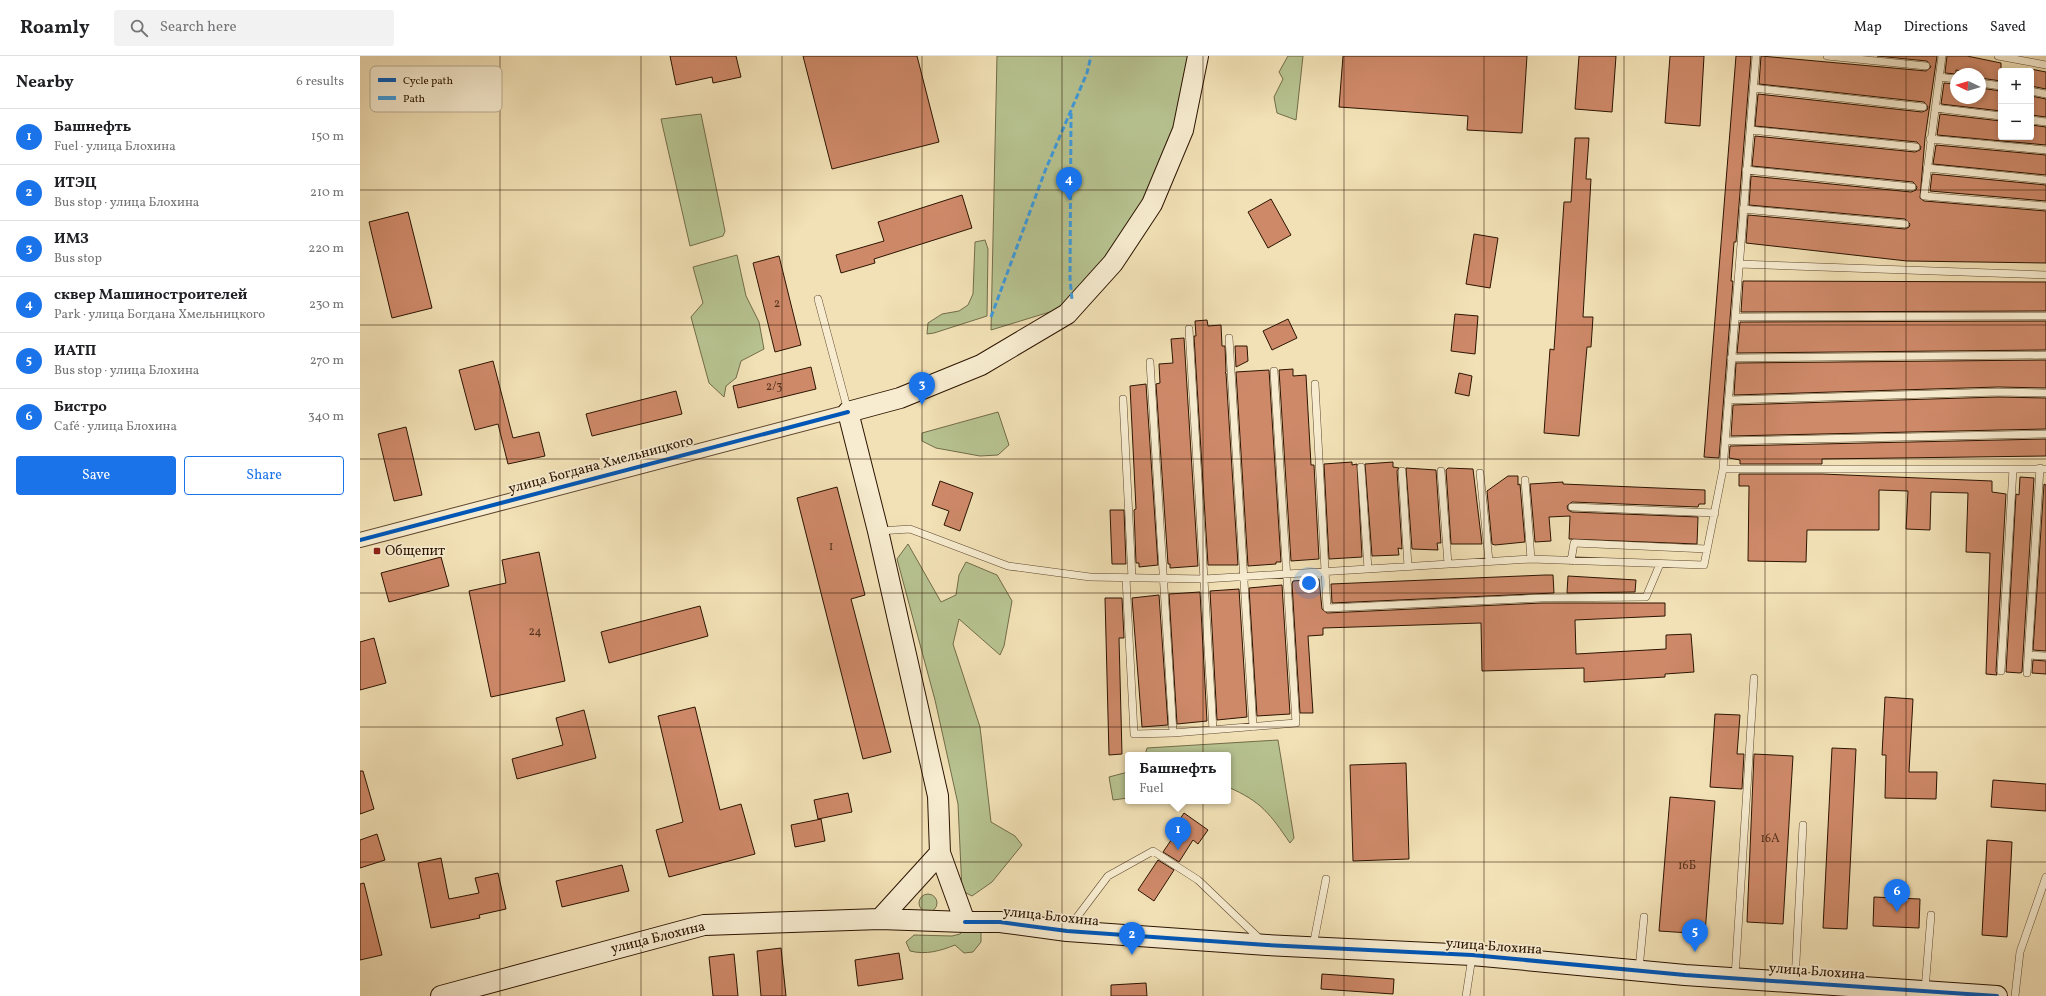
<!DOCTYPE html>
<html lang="en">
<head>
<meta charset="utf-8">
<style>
	:root { --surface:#fff; --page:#f2f2f2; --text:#202124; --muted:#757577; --line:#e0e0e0; --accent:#1a73e8 }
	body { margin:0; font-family:Vollkorn,serif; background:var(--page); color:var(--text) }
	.controls { position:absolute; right:12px; top:12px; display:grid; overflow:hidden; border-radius:4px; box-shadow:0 2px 6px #0003 }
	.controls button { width:36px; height:36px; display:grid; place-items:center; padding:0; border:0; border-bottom:1px solid var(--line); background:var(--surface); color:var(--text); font:20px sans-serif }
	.compass { position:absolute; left:1590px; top:12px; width:36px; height:36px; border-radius:50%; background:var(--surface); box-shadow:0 2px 6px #0003; rotate:274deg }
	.you { position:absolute; left:949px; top:527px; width:14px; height:14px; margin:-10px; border:3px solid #fff; border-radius:50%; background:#1a73e8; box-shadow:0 0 0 6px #1a73e833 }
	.badge { display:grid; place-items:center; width:26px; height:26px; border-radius:50%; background:var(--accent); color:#fff; font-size:13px; font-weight:700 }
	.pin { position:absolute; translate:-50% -33px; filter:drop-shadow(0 1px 2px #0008) }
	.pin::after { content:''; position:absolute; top:21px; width:14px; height:12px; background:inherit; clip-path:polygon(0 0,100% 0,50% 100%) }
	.popup { position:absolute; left:765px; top:696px; width:106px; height:52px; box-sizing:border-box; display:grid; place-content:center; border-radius:4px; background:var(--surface); filter:drop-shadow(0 1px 3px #0005); font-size:13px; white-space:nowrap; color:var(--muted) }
	.popup b { font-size:15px; color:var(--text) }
	.popup::after { content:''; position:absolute; left:50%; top:100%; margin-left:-8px; border:8px solid transparent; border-top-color:var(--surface) }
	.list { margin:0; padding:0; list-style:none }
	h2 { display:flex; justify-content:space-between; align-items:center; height:52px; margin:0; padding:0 16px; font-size:17px }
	h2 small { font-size:13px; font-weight:400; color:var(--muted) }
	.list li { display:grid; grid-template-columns:26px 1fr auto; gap:12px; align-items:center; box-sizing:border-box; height:56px; padding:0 16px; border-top:1px solid var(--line) }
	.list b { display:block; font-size:15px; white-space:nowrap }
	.list p { margin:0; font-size:13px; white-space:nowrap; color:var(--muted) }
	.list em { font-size:13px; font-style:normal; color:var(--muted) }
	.actions { display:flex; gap:8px; padding:12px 16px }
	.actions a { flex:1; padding:9px 0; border:1px solid var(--accent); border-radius:4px; text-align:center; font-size:14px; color:var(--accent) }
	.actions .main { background:var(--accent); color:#fff }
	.icon { flex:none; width:22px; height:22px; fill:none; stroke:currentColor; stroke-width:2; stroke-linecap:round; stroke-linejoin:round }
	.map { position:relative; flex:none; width:1686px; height:940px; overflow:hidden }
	header { display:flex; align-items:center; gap:24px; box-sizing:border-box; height:56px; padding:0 20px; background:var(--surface); border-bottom:1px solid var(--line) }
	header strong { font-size:19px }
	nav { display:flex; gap:22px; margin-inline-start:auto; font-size:14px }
	.search { width:280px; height:36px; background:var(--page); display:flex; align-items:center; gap:10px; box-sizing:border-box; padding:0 14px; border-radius:4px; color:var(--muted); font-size:15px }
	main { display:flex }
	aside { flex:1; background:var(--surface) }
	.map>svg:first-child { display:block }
	.green { fill:#b7c391; stroke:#726c49 }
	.building { fill:#ce8969; stroke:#2c1401 }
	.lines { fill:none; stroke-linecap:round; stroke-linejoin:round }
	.lane-casing { stroke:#5e472e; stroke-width:8 }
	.street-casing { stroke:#5e472e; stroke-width:16 }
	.secondary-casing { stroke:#2c1401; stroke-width:22 }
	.lane { stroke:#f7ecd0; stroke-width:7 }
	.street { stroke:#f7ecd0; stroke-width:14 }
	.secondary { stroke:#f7ecd0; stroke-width:20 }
	.quiet { stroke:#3d9add; stroke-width:3; stroke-dasharray:6 3; stroke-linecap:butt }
	.cycleway-casing { stroke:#f7ecd0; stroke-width:6 }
	.cycleway { stroke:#0057b8; stroke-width:4 }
	.grid { fill:none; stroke:#2c1401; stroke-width:1; stroke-opacity:0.55 }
	.poi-dot { fill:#8f2418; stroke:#f7ecd0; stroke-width:1.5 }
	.labels { text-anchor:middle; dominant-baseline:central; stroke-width:3.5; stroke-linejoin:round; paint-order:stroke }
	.number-label { font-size:12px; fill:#54311b }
	.street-label { font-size:14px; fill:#2c1401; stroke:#f7ecd0 }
	.poi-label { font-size:14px; fill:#2c1401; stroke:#f7ecd0; text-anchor:start }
	.key { fill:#f7ecd0; stroke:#baab92; stroke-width:1 }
	.key-label { font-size:11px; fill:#2c1401 }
</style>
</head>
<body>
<header>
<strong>Roamly</strong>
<div class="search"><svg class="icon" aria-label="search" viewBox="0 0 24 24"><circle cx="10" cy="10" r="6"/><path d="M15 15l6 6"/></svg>Search here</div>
<nav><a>Map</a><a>Directions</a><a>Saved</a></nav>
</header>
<main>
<aside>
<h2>Nearby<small>6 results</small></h2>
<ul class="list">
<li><span class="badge">1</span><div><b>Башнефть</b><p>Fuel · улица Блохина</p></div><em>150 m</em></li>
<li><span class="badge">2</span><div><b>ИТЭЦ</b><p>Bus stop · улица Блохина</p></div><em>210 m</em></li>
<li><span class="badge">3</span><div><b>ИМЗ</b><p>Bus stop</p></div><em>220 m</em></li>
<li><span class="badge">4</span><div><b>сквер Машиностроителей</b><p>Park · улица Богдана Хмельницкого</p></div><em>230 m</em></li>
<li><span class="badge">5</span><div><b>ИАТП</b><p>Bus stop · улица Блохина</p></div><em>270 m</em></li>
<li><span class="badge">6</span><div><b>Бистро</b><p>Café · улица Блохина</p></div><em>340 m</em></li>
</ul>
<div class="actions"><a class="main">Save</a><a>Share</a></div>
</aside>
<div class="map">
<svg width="1686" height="940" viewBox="0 0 1686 940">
	<rect width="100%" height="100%" fill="#f2e1b6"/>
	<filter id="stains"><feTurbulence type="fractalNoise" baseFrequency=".005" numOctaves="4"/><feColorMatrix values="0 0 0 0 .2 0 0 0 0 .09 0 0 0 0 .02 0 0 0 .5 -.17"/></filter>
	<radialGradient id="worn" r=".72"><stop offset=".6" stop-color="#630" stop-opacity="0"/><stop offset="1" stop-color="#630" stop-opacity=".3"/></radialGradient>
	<path class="green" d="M 637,0 L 830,0 L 828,23 L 799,117 L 771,171 L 706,251 L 631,274 Z
		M 928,0 L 943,0 L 936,64 L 917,57 L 914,41 L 923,23 L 919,16 Z
		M 341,58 L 365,175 L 363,180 L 330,190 L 301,63 Z
		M 625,184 L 628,193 L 627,260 L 574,277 L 567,278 L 568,267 L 582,258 L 599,255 L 608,249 L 613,238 L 615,186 Z
		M 377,199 L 386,240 L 399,266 L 404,293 L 381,305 L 376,322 L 366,330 L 364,341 L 349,327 L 331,261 L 343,247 L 333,211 Z
		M 638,356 L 649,389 L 638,399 L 620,400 L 576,392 L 562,385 L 562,377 Z
		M 548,488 L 581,546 L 596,539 L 599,519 L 606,506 L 637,519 L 652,545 L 644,590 L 640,599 L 599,563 L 593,588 L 620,671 L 631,766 L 655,780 L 662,789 L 632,826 L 612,840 L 602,835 L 598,748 L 575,644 L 537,503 Z
		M 918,684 L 934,782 L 930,787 C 910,758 902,746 868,731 L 868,699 L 785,699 L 787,692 Z
		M 768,716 L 768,742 L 753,744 L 749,721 Z
		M559 847a9 9 0 1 1 18 0a9 9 0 1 1-18 0Z
		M 607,871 L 616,872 L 621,877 L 621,886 L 613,896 L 604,897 L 595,889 C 580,895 566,899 550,895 L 546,886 L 554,879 L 592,880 L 600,878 Z"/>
	<path class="building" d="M 310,0 L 376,0 L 381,21 L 353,27 L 352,21 L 316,29 Z
		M 443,0 L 557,0 L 579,86 L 472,113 Z
		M 983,0 L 1167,0 L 1162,77 L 1107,74 L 1108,60 L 979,51 Z
		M 1219,0 L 1256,0 L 1252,56 L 1215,53 Z
		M 1310,0 L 1344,0 L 1340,70 L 1305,67 Z
		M 1376,0 L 1391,0 L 1376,186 L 1374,186 L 1371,225 L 1373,225 L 1359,402 L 1344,401 Z
		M 1401,0 L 1566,15 L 1571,11 L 1567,5 L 1517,0 L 1577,0 L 1565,82 L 1560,142 L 1564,145 L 1686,155 L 1686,207 L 1547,205 L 1386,187 L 1388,159 L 1545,173 L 1549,171 L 1550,168 L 1545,163 L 1389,149 L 1391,120 L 1551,136 L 1556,134 L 1557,131 L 1553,126 L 1392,110 L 1395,80 L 1555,96 L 1560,94 L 1561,91 L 1557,86 L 1395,70 L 1398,38 L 1562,56 L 1567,54 L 1568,51 L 1564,46 L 1399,28 Z
		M 1587,0 L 1607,0 L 1641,7 L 1641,25 L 1620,22 L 1620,18 L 1596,14 L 1596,18 L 1585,17 Z
		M 1671,13 L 1686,16 L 1686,33 L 1671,30 Z
		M 1584,27 L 1596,28 L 1596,42 L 1620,42 L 1620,32 L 1641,35 L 1641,55 L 1581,48 Z
		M 1671,40 L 1686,43 L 1686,61 L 1671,59 Z
		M 1580,58 L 1641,65 L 1641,81 L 1671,81 L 1671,69 L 1686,71 L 1686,89 L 1577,79 Z
		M 1215,82 L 1229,82 L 1226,123 L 1231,123 L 1223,261 L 1233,261 L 1231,291 L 1227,291 L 1219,380 L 1184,377 L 1190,293 L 1194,294 L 1204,146 L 1211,146 Z
		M 1576,89 L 1686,99 L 1686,119 L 1573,108 Z
		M 1572,118 L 1686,129 L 1686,145 L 1570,135 Z
		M 602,139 L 612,172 L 514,203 L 515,207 L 481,217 L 476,199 L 524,185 L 518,166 Z
		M 911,143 L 931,179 L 908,192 L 888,156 Z
		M 48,156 L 72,252 L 32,262 L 9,166 Z
		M 1114,178 L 1138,182 L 1130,232 L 1106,228 Z
		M 419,200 L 441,289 L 415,296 L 393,207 Z
		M 1383,225 L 1686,226 L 1686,255 L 1381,256 Z
		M 1095,258 L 1118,260 L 1115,298 L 1091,295 Z
		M 928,263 L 937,282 L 912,294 L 903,275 Z
		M 847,264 L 848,270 L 861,269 L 862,290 L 865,290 L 866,316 L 865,317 L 866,317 L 878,509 L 848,509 L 834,280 L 836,280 L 835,265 Z
		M 1686,265 L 1686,294 L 1377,297 L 1380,266 Z
		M 824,282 L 838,510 L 810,512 L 810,508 L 808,508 L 796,328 L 800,327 L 799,308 L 813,307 L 811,283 Z
		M 875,290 L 887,290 L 888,305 L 876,311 Z
		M 1686,304 L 1686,332 L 1638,331 L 1374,339 L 1376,307 Z
		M 133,305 L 153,382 L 179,376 L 185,400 L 148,408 L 138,368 L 115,374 L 99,314 Z
		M 451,311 L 456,333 L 378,352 L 373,330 Z
		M 933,313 L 933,320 L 946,319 L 951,409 L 954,409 L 959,503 L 931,505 L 919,314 Z
		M 909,314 L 921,506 L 916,506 L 916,508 L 888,510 L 876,316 Z
		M 1099,317 L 1112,320 L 1109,340 L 1095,337 Z
		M 786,328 L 798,509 L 779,511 L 779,507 L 776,507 L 774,454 L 776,453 L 770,330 Z
		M 316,335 L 322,358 L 232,380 L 226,358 Z
		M 1638,341 L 1686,342 L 1686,373 L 1371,380 L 1373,349 Z
		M 46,371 L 62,439 L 34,445 L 18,378 Z
		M 1686,383 L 1686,400 L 1462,403 L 1462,408 L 1380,408 L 1380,404 L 1369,402 L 1370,390 Z
		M 992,406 L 992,409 L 997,408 L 1002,501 L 969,503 L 964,408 Z
		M 1033,406 L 1033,411 L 1039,412 L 1037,415 L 1042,493 L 1038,492 L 1039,499 L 1012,500 L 1005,408 Z
		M 1046,412 L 1076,414 L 1081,487 L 1077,487 L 1078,494 L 1052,493 Z
		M 1088,412 L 1113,413 L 1122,488 L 1091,488 L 1086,414 Z
		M 1379,418 L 1462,418 L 1632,425 L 1632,436 L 1646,438 L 1636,615 L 1637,619 L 1626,618 L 1630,497 L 1606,496 L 1608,437 L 1571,436 L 1570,474 L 1546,473 L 1548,435 L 1519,434 L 1519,474 L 1447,474 L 1446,506 L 1388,505 L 1389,430 L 1379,430 Z
		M 1148,420 L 1158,420 L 1158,429 L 1160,428 L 1165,486 L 1135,489 L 1132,488 L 1127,435 Z
		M 1660,421 L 1674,422 L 1662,616 L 1660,617 L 1646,616 L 1656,438 L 1659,439 Z
		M 580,425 L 613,437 L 600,475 L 584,469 L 589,455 L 572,449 Z
		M 1203,426 L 1203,428 L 1345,434 L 1345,448 L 1339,448 L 1338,451 L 1212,446 L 1207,450 L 1208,454 L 1212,456 L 1338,461 L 1337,488 L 1209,483 L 1210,460 L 1189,461 L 1191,485 L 1175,486 L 1170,428 Z
		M 1684,428 L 1686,429 L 1686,595 L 1673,594 Z
		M 477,431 L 505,539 L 491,543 L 531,696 L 503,703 L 437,442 Z
		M 750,454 L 764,454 L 766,508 L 752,508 Z
		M 179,496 L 205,625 L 131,641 L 109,535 L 146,527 L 142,504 Z
		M 81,501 L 89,530 L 29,546 L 21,517 Z
		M 1185,519 L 1193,519 L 1194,537 L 972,547 L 971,528 Z
		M 1208,520 L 1276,524 L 1275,536 L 1207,537 Z
		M 959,523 L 962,553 L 967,557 L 1182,547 L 1305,547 L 1305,560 L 1215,564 L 1216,598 L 1306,593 L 1306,579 L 1331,578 L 1334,616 L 1305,618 L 1305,621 L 1224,626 L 1224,612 L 1122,615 L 1121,567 L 963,572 L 963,579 L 948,580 L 953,657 L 940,657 L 932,528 L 933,525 Z
		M 922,529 L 930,658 L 897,660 L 889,532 Z
		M 879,533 L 887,661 L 857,664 L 850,535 Z
		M 840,536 L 847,665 L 817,668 L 809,538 Z
		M 799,539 L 808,669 L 782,671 L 772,542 Z
		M 745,542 L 762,542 L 764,582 L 759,582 L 762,698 L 749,699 Z
		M 340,550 L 348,580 L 249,607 L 241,576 Z
		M 14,582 L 26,627 L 0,634 L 0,586 Z
		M 1673,604 L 1686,605 L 1686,618 L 1672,617 Z
		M 1525,641 L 1553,643 L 1549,716 L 1577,716 L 1576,743 L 1525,742 L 1526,699 L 1522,699 Z
		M 335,651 L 360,754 L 381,748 L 395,798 L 309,821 L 296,774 L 323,766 L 298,660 Z
		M 224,654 L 236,702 L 157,723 L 152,703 L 203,689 L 196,662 Z
		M 1355,658 L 1380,659 L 1377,698 L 1384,698 L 1382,733 L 1350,731 Z
		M 1472,692 L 1496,693 L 1487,873 L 1463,872 Z
		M 1394,698 L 1433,700 L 1423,868 L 1387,866 Z
		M 1046,707 L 1049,803 L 993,805 L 990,709 Z
		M 0,715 L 3,715 L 14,753 L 0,758 Z
		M 1633,724 L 1686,728 L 1686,755 L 1631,751 Z
		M 488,737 L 492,756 L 458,763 L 454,744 Z
		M 1310,741 L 1355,745 L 1345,878 L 1299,875 Z
		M 824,757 L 848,774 L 838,788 L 833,784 L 819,806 L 803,796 L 818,774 L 814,772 Z
		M 461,763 L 465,785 L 435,791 L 431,769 Z
		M 17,778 L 25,804 L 0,812 L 0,784 Z
		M 1627,784 L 1652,786 L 1647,881 L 1622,879 Z
		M 81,802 L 89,843 L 119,837 L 115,822 L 138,817 L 146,853 L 119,859 L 120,862 L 71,872 L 58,807 Z
		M 798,804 L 814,814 L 794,845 L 778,834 Z
		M 262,809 L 269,835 L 202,851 L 196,825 Z
		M 4,827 L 22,899 L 0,904 L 0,828 Z
		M 1514,841 L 1560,843 L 1559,872 L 1513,870 Z
		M 421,892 L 426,940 L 401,940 L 397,895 Z
		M 539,897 L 543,923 L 498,930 L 495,904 Z
		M 374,898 L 378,940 L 353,940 L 349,901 Z
		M 962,918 L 1034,923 L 1033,938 L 961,933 Z
		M 786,927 L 787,940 L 751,940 L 751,929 Z"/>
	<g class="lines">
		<defs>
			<path id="lane" d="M 1467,0 L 1566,10
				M 1582,0 L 1564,140 L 1686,150
				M 1638,0 L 1686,9
				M 1579,21 L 1596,23
				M 1620,27 L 1641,30
				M 1393,32 L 1563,51
				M 1671,35 L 1686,38
				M 1575,52 L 1641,60
				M 1671,64 L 1686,66
				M 1390,74 L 1556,91
				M 1570,83 L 1686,94
				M 1567,112 L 1686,124
				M 1386,114 L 1552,131
				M 1383,153 L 1545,168
				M 1379,208 L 1686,219
				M 458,243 L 488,355
				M 1375,261 L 1686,260
				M 829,273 L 853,674
				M 869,282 L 893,671
				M 1371,302 L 1686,299
				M 955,328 L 967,552 L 1182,542 L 1286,541 L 1300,508
				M 763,343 L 772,522
				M 1368,344 L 1638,336 L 1686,337
				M 1365,385 L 1686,378
				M 1001,411 L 1008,513
				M 1363,413 L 1686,413
				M 1042,415 L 1048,510
				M 1081,415 L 1088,508
				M 1120,417 L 1129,505
				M 1165,424 L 1171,503
				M 1212,451 L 1355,457
				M 519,475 L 550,473 L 648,510 L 730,521 L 844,523 L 1171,503 L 1344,509 L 1363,413 L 1396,0
				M 1211,505 L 1214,487 L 1347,493
				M 766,522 L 774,678 L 813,677 L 790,306
				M 1668,599 L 1686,600
				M 1641,615 L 1653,413
				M 1667,617 L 1680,412
				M 813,677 L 936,667 L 914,315
				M 708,873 L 748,820 L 793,795 L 838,824 L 902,885
				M 953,890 L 966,823
				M 1279,913 L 1284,861
				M 1375,921 L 1394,622
				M 1435,925 L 1443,769
				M 1565,934 L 1571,859
				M 1106,940 L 1112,901
				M 1655,940 L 1660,896 L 1686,821"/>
			<path id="street" d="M 0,484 L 488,356"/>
			<path id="secondary" d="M 580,797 L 578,740 L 518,475 L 488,356 L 540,342 L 621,309 L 707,258 L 753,207 L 792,148 L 823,74 L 838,0
				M 605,866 L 640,866 L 707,875 L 907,889 L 1112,899 L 1325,919 L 1637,940
				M 81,940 L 344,869 L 520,863 L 605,866 L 580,797 L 520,863"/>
		</defs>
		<use href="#lane" class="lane-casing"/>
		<use href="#street" class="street-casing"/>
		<use href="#secondary" class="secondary-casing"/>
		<use href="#lane" class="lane"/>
		<use href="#street" class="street"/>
		<use href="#secondary" class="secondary"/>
		<path class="quiet" d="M 711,57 L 710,222 L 712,244
			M 631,261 L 685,115 L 727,17 L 731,0"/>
		<defs>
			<path id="cycleway" d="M 0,484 L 488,356
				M 605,866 L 640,866 L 707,875 L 907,889 L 1112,899 L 1325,919 L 1637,940"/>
		</defs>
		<use href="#cycleway" class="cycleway-casing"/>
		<use href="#cycleway" class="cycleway"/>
	</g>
	<path class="grid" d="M 140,0 L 140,940M 281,0 L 281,940M 422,0 L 422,940M 562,0 L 562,940M 702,0 L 702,940M 843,0 L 843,940M 984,0 L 984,940M 1124,0 L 1124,940M 1264,0 L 1264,940M 1405,0 L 1405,940M 1546,0 L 1546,940M 0,134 L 1686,134M 0,269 L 1686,269M 0,403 L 1686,403M 0,537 L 1686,537M 0,671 L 1686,671M 0,806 L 1686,806"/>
	<rect class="poi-dot" x="13" y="491" width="8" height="8" rx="2"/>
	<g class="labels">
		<g class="number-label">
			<text x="417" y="248">2</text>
			<text x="414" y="331">2/3</text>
			<text x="471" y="491">1</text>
			<text x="175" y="576">24</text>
			<text x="1410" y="783">16А</text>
			<text x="1327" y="810">16Б</text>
		</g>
		<g class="street-label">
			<text transform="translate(241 409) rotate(-15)">улица Богдана Хмельницкого</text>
			<text transform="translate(691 861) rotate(6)">улица Блохина</text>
			<text transform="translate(298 882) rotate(-14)">улица Блохина</text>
			<text transform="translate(1134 891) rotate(4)">улица Блохина</text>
			<text transform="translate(1457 916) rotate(4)">улица Блохина</text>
		</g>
		<g class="poi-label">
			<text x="25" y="495">Общепит</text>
		</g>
	</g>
	<rect x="10" y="10" width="132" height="46" rx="6" class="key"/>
	<rect x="18" y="22" width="18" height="4" fill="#0057b8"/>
	<rect x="18" y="40" width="18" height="4" fill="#3d9add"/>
	<g class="key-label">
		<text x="43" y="28">Cycle path</text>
		<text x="43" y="46">Path</text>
	</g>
	<rect width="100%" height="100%" filter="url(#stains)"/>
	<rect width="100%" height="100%" fill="url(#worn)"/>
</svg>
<div class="controls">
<button>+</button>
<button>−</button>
</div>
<svg class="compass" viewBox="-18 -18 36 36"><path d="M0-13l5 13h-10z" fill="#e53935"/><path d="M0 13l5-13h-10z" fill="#757577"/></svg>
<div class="you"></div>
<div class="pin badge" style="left:818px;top:794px">1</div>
<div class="popup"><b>Башнефть</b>Fuel</div>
<div class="pin badge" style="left:772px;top:899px">2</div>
<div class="pin badge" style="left:562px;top:349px">3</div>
<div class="pin badge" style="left:709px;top:144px">4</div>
<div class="pin badge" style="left:1335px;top:896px">5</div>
<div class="pin badge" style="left:1537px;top:856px">6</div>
</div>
</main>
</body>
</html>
